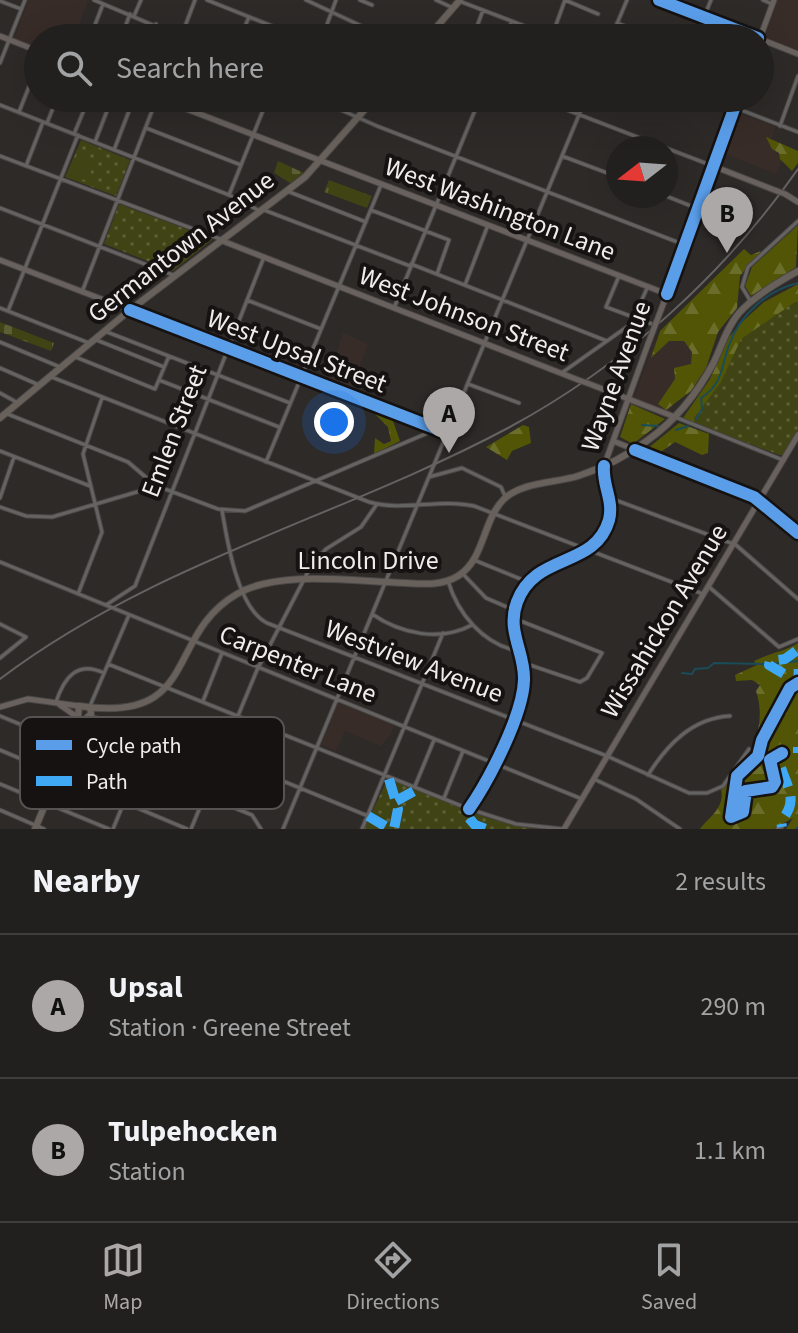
<!DOCTYPE html>
<html lang="en">
<head>
<meta charset="utf-8">
<style>
	:root { --surface:#22201e; --page:#2e2d2b; --text:#f1f3f6; --muted:#a2a3a4; --line:#3f3e3c; --accent:#aca8a7 }
	body { margin:0; font-family:"Source Sans 3",sans-serif; background:var(--page); color:var(--text) }
	.compass { position:absolute; left:606px; top:136px; width:72px; height:72px; border-radius:50%; background:var(--surface); box-shadow:0 8px 32px #0002; rotate:253deg }
	.you { position:absolute; left:334px; top:422px; width:28px; height:28px; margin:-20px; border:6px solid #fff; border-radius:50%; background:#1a73e8; box-shadow:0 0 0 12px #1a73e833 }
	.badge { display:grid; place-items:center; width:52px; height:52px; border-radius:50%; background:var(--accent); color:#111; font-size:26px; font-weight:700 }
	.pin { position:absolute; translate:-50% -66px; filter:drop-shadow(0 2px 4px #0008) }
	.pin::after { content:''; position:absolute; top:42px; width:28px; height:24px; background:inherit; clip-path:polygon(0 0,100% 0,50% 100%) }
	.list { margin:0; padding:0; list-style:none }
	h2 { display:flex; justify-content:space-between; align-items:center; height:104px; margin:0; padding:0 32px; font-size:34px }
	h2 small { font-size:26px; font-weight:400; color:var(--muted) }
	.list li { display:grid; grid-template-columns:52px 1fr auto; gap:24px; align-items:center; box-sizing:border-box; height:144px; padding:0 32px; border-top:2px solid var(--line) }
	.list b { display:block; font-size:30px; white-space:nowrap }
	.list p { margin:0; font-size:26px; white-space:nowrap; color:var(--muted) }
	.list em { font-size:26px; font-style:normal; color:var(--muted) }
	.icon { flex:none; width:44px; height:44px; fill:none; stroke:currentColor; stroke-width:2; stroke-linecap:round; stroke-linejoin:round }
	.map { position:relative; flex:none; width:798px; height:829px; overflow:hidden }
	.search { position:absolute; background:var(--surface); box-shadow:0 8px 32px #0002; left:24px; right:24px; top:24px; height:88px; display:flex; align-items:center; gap:20px; box-sizing:border-box; padding:0 28px; border-radius:44px; color:var(--muted); font-size:30px }
	.sheet { height:392px; background:var(--surface) }
	nav { display:flex; justify-content:space-around; align-items:center; box-sizing:border-box; height:112px; border-top:2px solid var(--line); background:var(--surface); font-size:22px; color:var(--muted) }
	nav a { display:grid; justify-items:center; gap:4px }
	nav .on { color:var(--accent) }
	.map>svg:first-child { display:block }
	.built { fill:#382c28 }
	.grass { fill:url(#grass-tufts) }
	.forest { fill:url(#forest-firs) }
	.cemetery { fill:url(#cemetery-stones) }
	.park { fill:url(#park-dots) }
	.pitch { fill:#404314 }
	.lines { fill:none; stroke-linecap:round; stroke-linejoin:round }
	.stream { stroke:#1a4c59; stroke-width:2 }
	.street-casing { stroke:#494645; stroke-width:5 }
	.secondary-casing { stroke:#494645; stroke-width:7 }
	.primary-casing { stroke:#494645; stroke-width:8 }
	.street { stroke:#656362; stroke-width:3 }
	.secondary { stroke:#68615e; stroke-width:5 }
	.primary { stroke:#68615b; stroke-width:6 }
	.rail { stroke:#656261; stroke-width:2 }
	.secondary-bridge-casing { stroke:#494645; stroke-width:7; stroke-linecap:butt }
	.secondary-bridge { stroke:#68615e; stroke-width:5 }
	.quiet { stroke:#3fa9f5; stroke-width:10; stroke-dasharray:20 10; stroke-linecap:butt }
	.cycleway-casing { stroke:#151211; stroke-width:17 }
	.cycleway { stroke:#5a9eea; stroke-width:12 }
	.labels { text-anchor:middle; dominant-baseline:central; stroke-width:8; stroke-linejoin:round; paint-order:stroke }
	.street-label { font-size:26px; fill:#f1eceb; stroke:#151211 }
	.key { fill:#151211; stroke:#575352; stroke-width:2 }
	.key-label { font-size:22px; fill:#f1eceb }
</style>
</head>
<body>
<div class="map">
<svg width="798" height="829" viewBox="0 0 798 829">
	<defs>
		<pattern id="grass-tufts" width="24" height="20" patternUnits="userSpaceOnUse" patternTransform="scale(2)"><rect width="24" height="20" fill="#404314"/><path d="M3 7l-1-3M5 7V3M7 7l1-3M15 17l-1-3M17 17v-4M19 17l1-3" fill="none" stroke="#5c5e36"/></pattern>
		<pattern id="forest-firs" width="22" height="20" patternUnits="userSpaceOnUse" patternTransform="scale(2)"><rect width="22" height="20" fill="#515505"/><path d="M5 1l3.5 6h-7zM16 11l3.5 6h-7z" fill="#6a6e2a"/></pattern>
		<pattern id="cemetery-stones" width="16" height="16" patternUnits="userSpaceOnUse" patternTransform="scale(2)"><rect width="16" height="16" fill="#404314"/><path d="M2 7V4a2 2 0 0 1 4 0v3zM10 15v-3a2 2 0 0 1 4 0v3z" fill="#5c5e36"/></pattern>
		<pattern id="park-dots" width="8" height="8" patternUnits="userSpaceOnUse" patternTransform="scale(2)"><rect width="8" height="8" fill="#404314"/><path d="M2 2h.1M6 6h.1" fill="none" stroke="#5c5e36" stroke-width="1.8" stroke-linecap="round"/></pattern>
	</defs>
	<rect width="100%" height="100%" fill="#2d2a28"/>
	<path class="built" d="M 29,0 L 85,0 L 88,1 L 74,38 L 38,38 L 38,47 L 14,38 Z
		M 778,0 L 798,0 L 798,50 L 765,37 Z
		M 737,112 L 776,127 L 769,145 L 785,152 L 776,174 L 721,152 Z
		M 671,323 L 704,364 L 669,412 L 634,398 L 654,343 Z
		M 343,333 L 368,344 L 351,389 L 328,380 Z
		M 338,703 L 394,725 L 391,734 L 381,746 L 345,731 L 336,751 L 321,745 Z"/>
	<path class="grass" d="M 329,180 L 372,196 L 367,208 L 324,192 Z"/>
	<path class="forest" d="M 766,137 L 798,151 L 798,163 L 792,171 L 780,159 L 779,153 L 772,149 Z
		M 798,225 L 796,267 L 751,296 L 745,286 L 752,267 Z
		M 744,249 L 751,255 L 761,251 L 740,276 L 737,308 L 718,332 L 706,368 L 691,391 L 666,410 L 658,404 L 675,379 L 674,368 L 691,364 L 692,352 L 684,341 L 669,341 L 651,358 L 660,331 Z
		M 798,284 L 798,391 L 780,455 L 683,418 L 710,379 L 729,337 L 743,321 L 764,302 Z
		M 631,404 L 665,419 L 633,444 L 620,437 Z
		M 376,411 L 392,418 L 400,441 L 374,454 L 375,438 L 384,444 L 391,441 L 388,427 L 375,414 Z
		M 679,423 L 709,434 L 708,453 L 702,455 L 675,442 L 658,454 L 647,449 Z
		M 523,425 L 529,427 L 531,443 L 512,451 L 507,460 L 486,447 Z
		M 798,643 L 798,829 L 786,829 L 793,818 L 773,829 L 700,829 C 710,816 725,808 721,789 C 750,764 768,727 756,691 L 760,685 L 752,680 L 736,681 L 735,675 L 757,665 L 754,661 C 770,653 783,652 798,643 Z"/>
	<path class="cemetery" d="M 278,161 L 304,173 L 290,183 L 274,173 Z
		M 0,322 L 54,343 L 51,351 L 0,332 Z"/>
	<path class="park" d="M 81,140 L 130,160 L 116,196 L 65,177 Z
		M 119,204 L 213,239 L 173,271 L 104,244 Z
		M 798,300 L 798,430 L 783,456 L 691,422 L 721,382 L 741,339 Z
		M 388,778 C 437,797 481,821 534,829 L 364,829 Z"/>
	<path class="pitch" d="M 77,154 L 91,164 L 91,182 L 70,175 Z"/>
	<g class="lines">
		<path class="stream" d="M 696,419 L 702,409 L 701,398 C 723,384 721,367 729,345 C 739,316 767,290 798,283
			M 642,425 L 658,426
			M 676,430 L 688,426
			M 770,664 L 798,661
			M 682,673 L 692,674 L 695,669 L 708,668 L 714,663 L 768,664
			M 796,829 L 798,827"/>
		<defs>
			<path id="street" d="M 94,0 L 181,37
				M 207,0 L 302,38
				M 306,0 L 387,38
				M 360,0 L 372,5
				M 436,0 L 453,8
				M 565,0 L 598,14
				M 659,0 L 758,38
				M 763,0 L 772,4
				M 0,1 L 21,9
				M 459,1 L 556,38
				M 134,16 L 141,0
				M 704,17 L 711,0
				M 617,23 L 656,38
				M 475,32 L 483,10
				M 552,36 L 565,0
				M 181,37 L 195,0
				M 90,38 L 103,4
				M 121,38 L 130,14
				M 150,38 L 156,24
				M 240,38 L 249,17
				M 322,38 L 336,0
				M 505,38 L 512,21
				M 611,38 L 627,0
				M 0,63 L 25,0
				M 243,98 L 264,106
				M 314,98 L 377,126 L 685,245
				M 536,98 L 666,148
				M 710,98 L 798,132
				M 0,105 L 229,195 L 258,210
				M 19,112 L 38,64
				M 47,123 L 57,98
				M 780,126 L 798,76
				M 146,128 L 241,165
				M 74,134 L 89,98
				M 95,142 L 112,98
				M 666,148 L 713,166
				M 114,150 L 134,98
				M 0,156 L 220,239
				M 562,156 L 618,177
				M 26,166 L 43,122
				M 287,191 L 366,222
				M 229,195 L 268,98
				M 666,196 L 696,208
				M 0,208 L 173,275
				M 264,210 L 410,266
				M 371,210 L 449,240 L 437,274
				M 411,264 L 607,341
				M 619,276 L 606,307 L 652,324
				M 465,285 L 488,225
				M 82,292 L 157,98
				M 247,300 L 321,329
				M 751,302 L 742,287 L 748,267 L 798,221
				M 0,308 L 89,343
				M 394,308 L 480,98
				M 8,311 L 78,135
				M 134,311 L 447,433
				M 107,332 L 290,403
				M 94,339 L 164,367
				M 0,342 L 60,367
				M 73,356 L 155,389 L 169,356
				M 0,368 L 39,385
				M 563,372 L 631,324 L 648,286
				M 49,376 L 369,502 C 404,512 438,498 474,506 L 703,594
				M 159,380 L 279,427
				M 468,384 L 519,403
				M 0,393 L 18,403
				M 5,413 L 128,462 L 155,485
				M 675,417 L 783,460
				M 0,451 L 90,486
				M 266,462 L 381,185
				M 429,477 L 462,468 L 501,487 L 505,496
				M 0,498 L 14,457
				M 610,498 L 736,545 L 798,599
				M 0,507 L 26,516 L 52,517 L 157,486 L 218,509 L 245,511 L 437,429
				M 222,510 C 227,541 238,609 267,623 L 607,756 L 689,793 L 707,793 L 723,786 L 749,749
				M 474,560 L 528,582
				M 0,562 L 582,799
				M 463,574 L 486,598 L 514,610
				M 448,581 C 458,614 483,644 518,651
				M 708,586 L 779,647 L 798,639
				M 78,594 L 102,532 L 83,454 L 102,398
				M 106,605 L 135,586 L 264,257
				M 372,614 C 401,634 440,642 472,625
				M 513,618 L 602,653 L 587,678 L 580,682 L 521,662
				M 0,624 L 26,637 L 0,658
				M 108,664 L 469,809 L 516,824 L 563,829
				M 203,701 L 222,653
				M 56,702 C 64,678 77,660 104,673
				M 90,706 L 129,615
				M 0,716 L 204,800
				M 90,716 L 222,756 L 368,816
				M 0,750 L 187,829
				M 648,775 C 667,745 692,718 730,716
				M 594,779 L 636,799 L 680,829
				M 0,784 L 109,829
				M 415,786 L 434,740
				M 205,796 L 252,815 L 261,829
				M 444,798 L 463,751
				M 470,807 C 489,783 524,709 524,679 C 524,651 506,630 517,601 C 536,552 595,569 609,520 C 614,500 602,485 604,466
				M 0,810 L 44,829
				M 113,829 L 152,734
				M 191,829 L 257,670 L 311,566 L 326,549 L 361,527 L 377,504
				M 283,829 L 586,98
				M 362,829 L 443,633
				M 777,829 L 782,827"/>
			<path id="secondary" d="M 0,36 L 38,51
				M 760,38 L 774,0
				M 760,39 L 798,54
				M 158,98 L 667,294
				M 713,166 L 777,191
				M 785,194 L 798,202
				M 220,240 L 581,381
				M 0,260 L 130,310
				M 664,302 L 738,98
				M 587,383 L 675,417
				M 613,441 L 754,497 L 798,533
				M 604,466 L 648,344
				M 60,705 L 77,717
				M 0,707 L 28,699 L 79,706
				M 564,829 L 798,435"/>
			<path id="primary" d="M 427,38 L 460,0
				M 0,418 L 130,310 L 305,177 L 375,98
				M 77,727 L 79,706 C 201,724 164,636 237,594 C 280,569 356,582 405,583 C 423,584 442,586 458,576 C 485,559 482,521 504,499 C 522,482 555,483 578,476 C 603,468 627,456 648,440 C 676,420 698,392 714,362 C 722,345 727,327 739,313 C 754,296 778,282 798,271
				M 35,829 L 77,727 L 91,714 L 90,707"/>
		</defs>
		<use href="#street" class="street-casing"/>
		<use href="#secondary" class="secondary-casing"/>
		<use href="#primary" class="primary-casing"/>
		<use href="#street" class="street"/>
		<use href="#secondary" class="secondary"/>
		<use href="#primary" class="primary"/>
		<path class="rail" d="M 0,679 C 153,563 341,517 508,428 C 623,366 723,276 798,169"/>
		<defs>
			<path id="secondary-bridge" d="M 777,191 L 785,194
				M 648,344 L 664,302
				M 581,381 L 587,383"/>
		</defs>
		<use href="#secondary-bridge" class="secondary-bridge-casing"/>
		<use href="#secondary-bridge" class="secondary-bridge"/>
		<path class="quiet" d="M 796,651 L 785,659 L 770,661 L 769,665 L 784,674 L 798,674
			M 798,747 L 798,753
			M 781,768 C 789,791 798,801 781,821 L 782,827
			M 389,779 L 398,809 L 394,829
			M 396,801 L 416,790
			M 368,816 L 390,829
			M 469,818 L 475,825 L 486,829"/>
		<defs>
			<path id="cycleway" d="M 659,0 L 758,38
				M 667,294 L 738,98
				M 130,310 L 447,433
				M 635,450 L 754,497 L 798,533
				M 782,753 L 770,760 L 775,782 L 772,787 L 746,791 L 743,812 L 731,817 L 737,776 L 758,756 L 762,740 L 790,688 L 798,683
				M 469,809 C 489,780 523,715 524,680 C 525,652 506,631 517,602 C 535,552 595,569 609,520 C 614,500 602,485 604,466"/>
		</defs>
		<use href="#cycleway" class="cycleway-casing"/>
		<use href="#cycleway" class="cycleway"/>
	</g>
	<g class="labels">
		<g class="street-label">
			<text transform="translate(500 209) rotate(21)">West Washington Lane</text>
			<text transform="translate(181 247) rotate(-38)">Germantown Avenue</text>
			<text transform="translate(464 314) rotate(21)">West Johnson Street</text>
			<text transform="translate(297 351) rotate(21)">West Upsal Street</text>
			<text transform="translate(616 376) rotate(-70)">Wayne Avenue</text>
			<text transform="translate(174 431) rotate(-69)">Emlen Street</text>
			<text x="368" y="560">Lincoln Drive</text>
			<text transform="translate(664 621) rotate(-59)">Wissahickon Avenue</text>
			<text transform="translate(414 661) rotate(21)">Westview Avenue</text>
			<text transform="translate(298 664) rotate(22)">Carpenter Lane</text>
		</g>
	</g>
	<rect x="20" y="717" width="264" height="92" rx="12" class="key"/>
	<rect x="36" y="740" width="36" height="10" fill="#5a9eea"/>
	<rect x="36" y="776" width="36" height="10" fill="#3fa9f5"/>
	<g class="key-label">
		<text x="86" y="753">Cycle path</text>
		<text x="86" y="789">Path</text>
	</g>
</svg>
<svg class="compass" viewBox="-18 -18 36 36"><path d="M0-13l5 13h-10z" fill="#e53935"/><path d="M0 13l5-13h-10z" fill="#a2a3a4"/></svg>
<div class="you"></div>
<div class="pin badge" style="left:449px;top:453px">A</div>
<div class="pin badge" style="left:727px;top:253px">B</div>
<div class="search"><svg class="icon" aria-label="search" viewBox="0 0 24 24"><circle cx="10" cy="10" r="6"/><path d="M15 15l6 6"/></svg>Search here</div>
</div>
<section class="sheet">
<h2>Nearby<small>2 results</small></h2>
<ul class="list">
<li><span class="badge">A</span><div><b>Upsal</b><p>Station · Greene Street</p></div><em>290 m</em></li>
<li><span class="badge">B</span><div><b>Tulpehocken</b><p>Station</p></div><em>1.1 km</em></li>
</ul>
</section>
<nav>
<a class="on"><svg class="icon" aria-label="map" viewBox="0 0 24 24"><path d="M3 6l6-2 6 2 6-2v14l-6 2-6-2-6 2zM9 4v14M15 6v14"/></svg>Map</a>
<a><svg class="icon" aria-label="directions" viewBox="0 0 24 24"><path d="M12 3l9 9-9 9-9-9zM9 14v-3h6M13 9l2 2-2 2"/></svg>Directions</a>
<a><svg class="icon" aria-label="saved" viewBox="0 0 24 24"><path d="M7 4h10v16l-5-4-5 4z"/></svg>Saved</a>
</nav>
</body>
</html>
